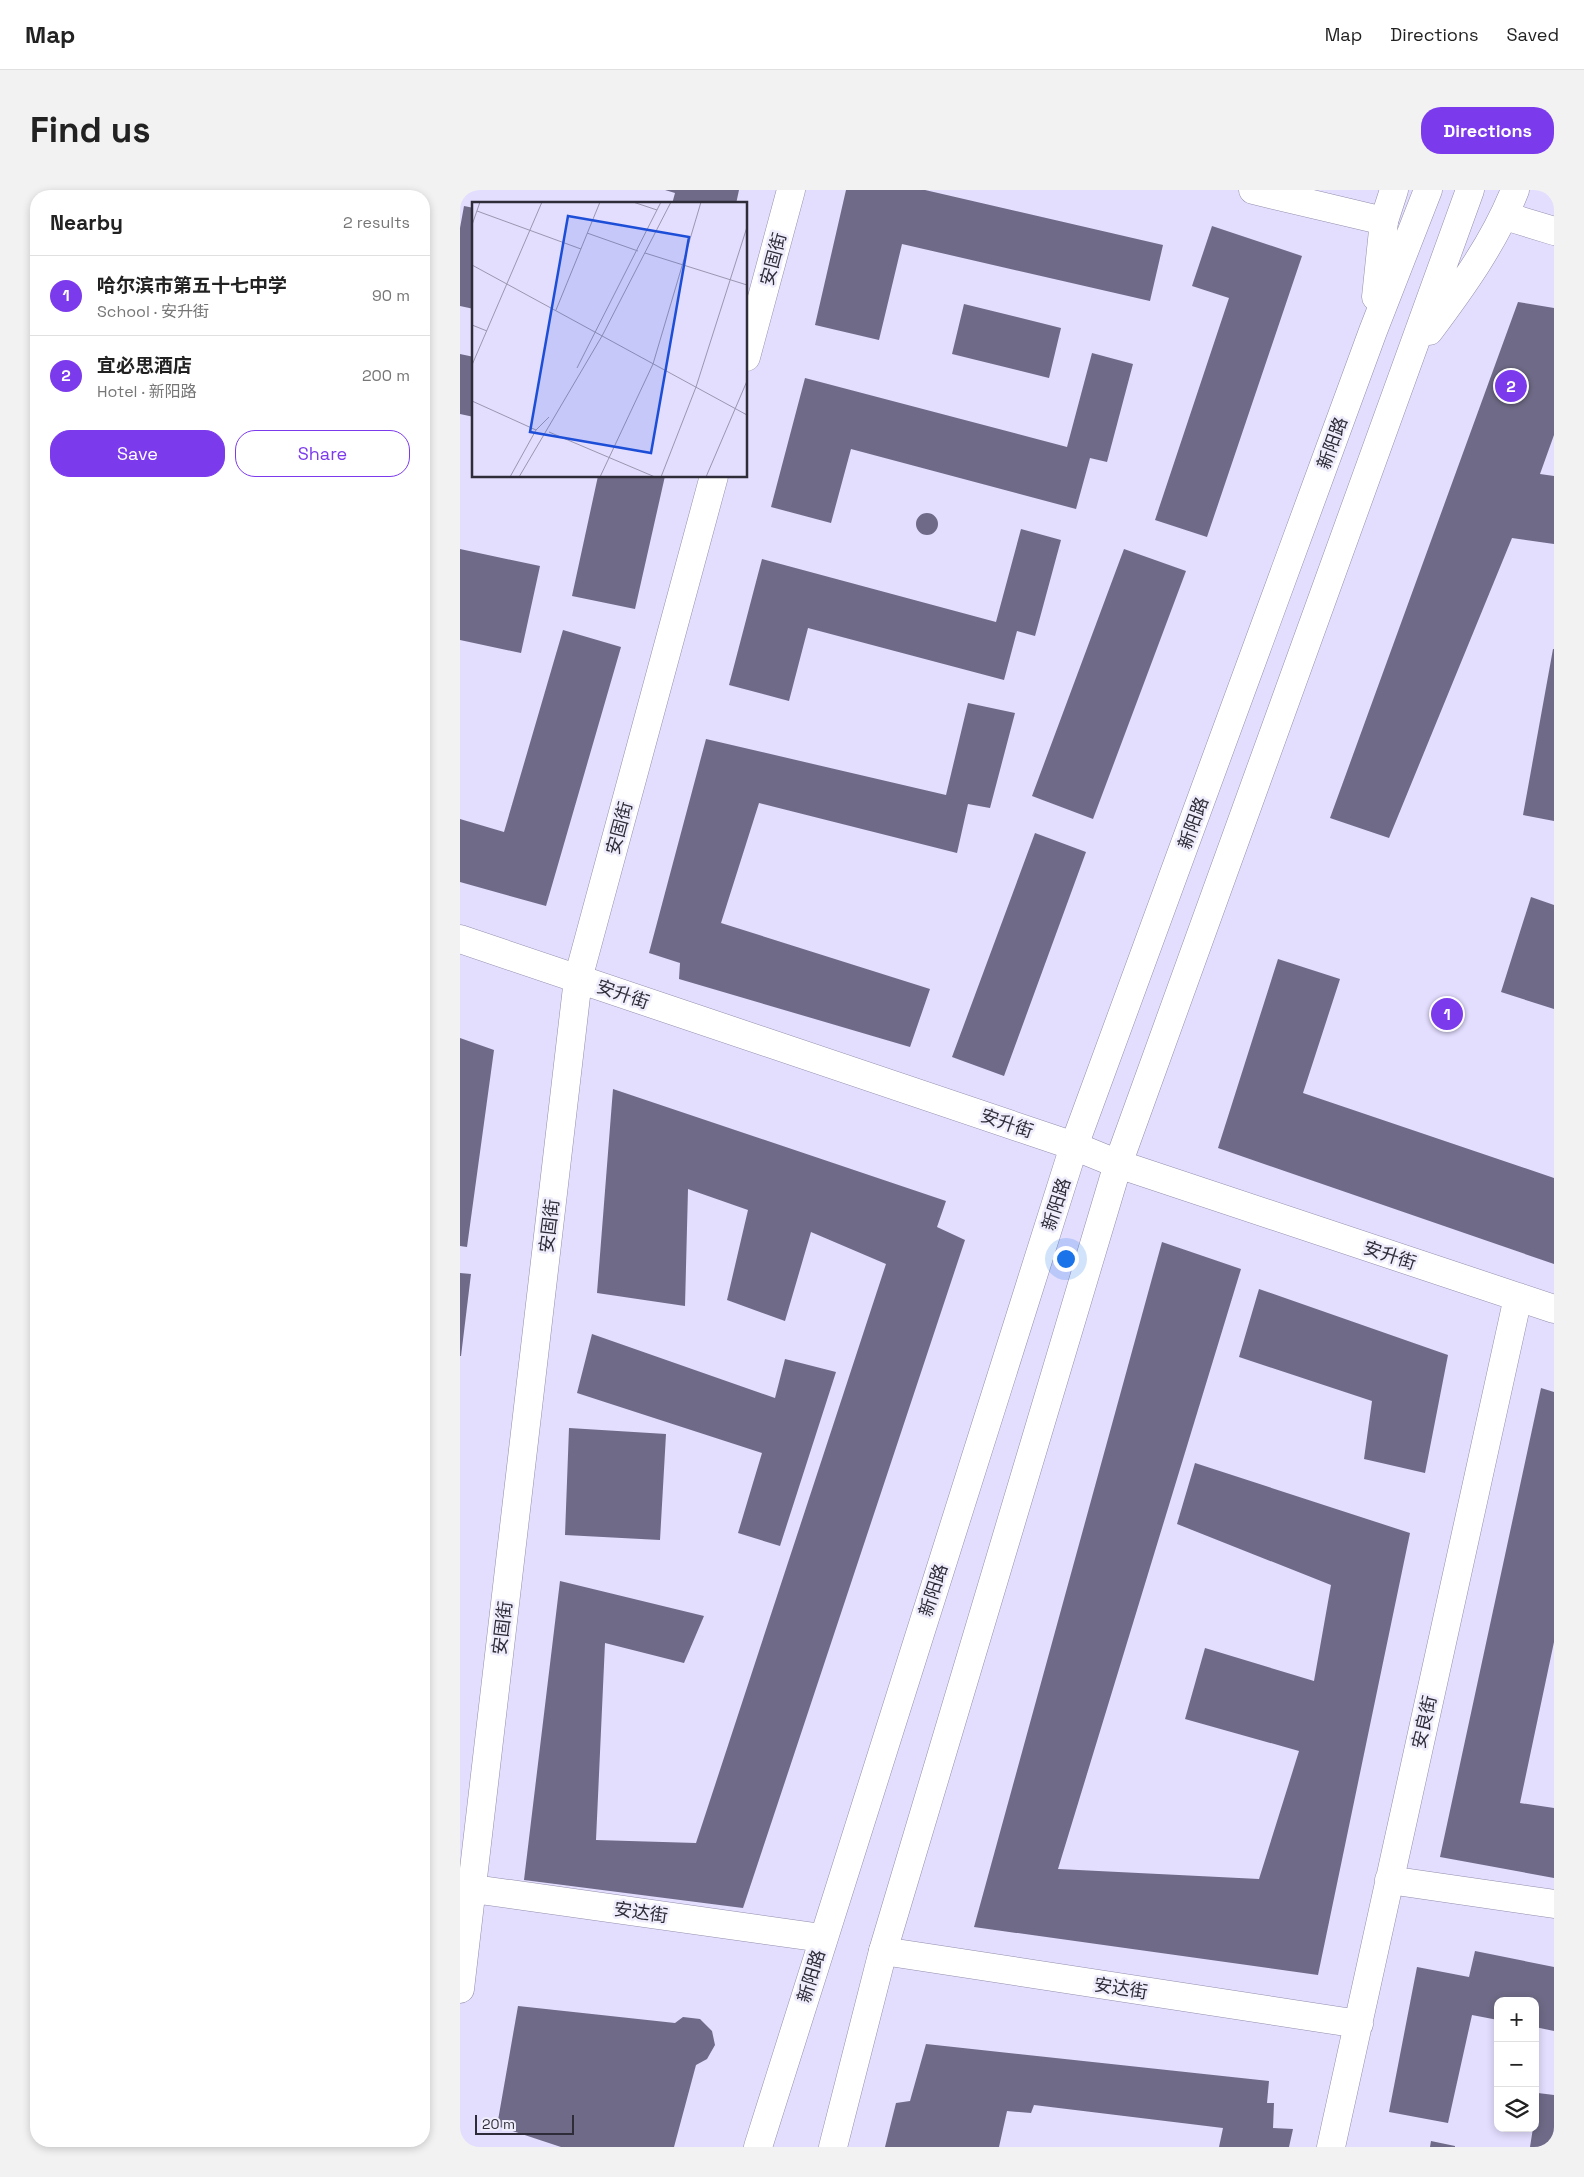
<!DOCTYPE html>
<html lang="en">
<head>
<meta charset="utf-8">
<style>
	:root { --surface:#fff; --page:#f2f2f2; --text:#222; --muted:#767676; --line:#e0e0e0; --accent:#7c3aed }
	body { margin:0; font-family:"Space Grotesk","Noto Sans SC",sans-serif; background:var(--page); color:var(--text) }
	.controls { position:absolute; right:15px; bottom:15px; display:grid; overflow:hidden; border-radius:10px; box-shadow:0 2px 8px #0003 }
	.controls button { width:45px; height:45px; display:grid; place-items:center; padding:0; border:0; border-bottom:1px solid var(--line); background:var(--surface); color:var(--text); font:25px sans-serif }
	.scale { position:absolute; left:15px; bottom:12px; width:99px; box-sizing:border-box; padding-left:5px; border:2px solid #2e2c38; border-top:0; font-size:14px; line-height:18px; white-space:nowrap; color:#2e2c38; -webkit-text-stroke:4px #efedfb; paint-order:stroke }
	.you { position:absolute; left:605px; top:1068px; width:18px; height:18px; margin:-12px; border:4px solid #fff; border-radius:50%; background:#1a73e8; box-shadow:0 0 0 8px #1a73e833 }
	.badge { display:grid; place-items:center; width:32px; height:32px; border-radius:50%; background:var(--accent); color:#fff; font-size:16px; font-weight:700 }
	.pin { position:absolute; translate:-50% -50%; border:2px solid #fff; box-shadow:0 1px 5px #0006 }
	.list { margin:0; padding:0; list-style:none }
	h2 { display:flex; justify-content:space-between; align-items:center; height:65px; margin:0; padding:0 20px; font-size:21px }
	h2 small { font-size:16px; font-weight:400; color:var(--muted) }
	.list li { display:grid; grid-template-columns:32px 1fr auto; gap:15px; align-items:center; box-sizing:border-box; height:80px; padding:0 20px; border-top:1px solid var(--line) }
	.list b { display:block; font-size:19px; white-space:nowrap }
	.list p { margin:0; font-size:16px; white-space:nowrap; color:var(--muted) }
	.list em { font-size:16px; font-style:normal; color:var(--muted) }
	.actions { display:flex; gap:10px; padding:15px 20px }
	.actions a { flex:1; padding:11px 0; border:1px solid var(--accent); border-radius:20px; text-align:center; font-size:18px; color:var(--accent) }
	.actions .main { background:var(--accent); color:#fff }
	.icon { flex:none; width:28px; height:28px; fill:none; stroke:currentColor; stroke-width:2; stroke-linecap:round; stroke-linejoin:round }
	.map { position:relative; flex:none; width:1094px; height:1957px; overflow:hidden; border-radius:20px }
	header { display:flex; align-items:center; gap:30px; box-sizing:border-box; height:70px; padding:0 25px; background:var(--surface); border-bottom:1px solid var(--line) }
	header strong { font-size:24px }
	nav { display:flex; gap:28px; margin-inline-start:auto; font-size:18px }
	.intro { display:flex; align-items:center; justify-content:space-between; box-sizing:border-box; height:120px; padding:0 30px }
	h1 { margin:0; font-size:35px }
	.button { padding:12px 22px; border-radius:20px; background:var(--accent); color:#fff; font-size:18px; font-weight:700 }
	main { display:flex; gap:30px; padding:0 30px }
	aside { flex:1; background:var(--surface); border-radius:20px; box-shadow:0 2px 8px #0003 }
	.map>svg:first-child { display:block }
	.building { fill:#6f6a87 }
	.lines { fill:none; stroke-linecap:round; stroke-linejoin:round }
	.secondary-casing { stroke:#938eac; stroke-width:29 }
	.highway-casing { stroke:#938eac; stroke-width:29 }
	.secondary { stroke:#fff; stroke-width:28 }
	.highway { stroke:#fff; stroke-width:28 }
	.labels { text-anchor:middle; dominant-baseline:central; stroke-width:5; stroke-linejoin:round; paint-order:stroke }
	.street-label { font-size:18px; fill:#2e2c38; stroke:#efedfb }
	.inset-road { fill:none; stroke:#9b96af; stroke-width:1 }
	.view { fill:#1d4ed8; fill-opacity:0.15; stroke:#1d4ed8; stroke-width:2.5 }
	.inset-edge { fill:none; stroke:#2e2c38; stroke-width:2.5 }
</style>
</head>
<body>
<header>
<strong>Map</strong>
<nav><a>Map</a><a>Directions</a><a>Saved</a></nav>
</header>
<div class="intro"><h1>Find us</h1><a class="button">Directions</a></div>
<main>
<aside>
<h2>Nearby<small>2 results</small></h2>
<ul class="list">
<li><span class="badge">1</span><div><b>哈尔滨市第五十七中学</b><p>School · 安升街</p></div><em>90 m</em></li>
<li><span class="badge">2</span><div><b>宜必思酒店</b><p>Hotel · 新阳路</p></div><em>200 m</em></li>
</ul>
<div class="actions"><a class="main">Save</a><a>Share</a></div>
</aside>
<div class="map">
<svg width="1094" height="1957" viewBox="0 0 1094 1957">
	<rect width="100%" height="100%" fill="#e3ddfe"/>
	<path class="building" d="M 205,0 L 279,0 L 276,14 L 212,14 L 215,3 Z
		M 386,0 L 465,0 L 703,55 L 690,111 L 442,54 L 419,150 L 355,135 Z
		M 4,16 L 14,18 L 14,119 L 0,116 L 0,38 Z
		M 752,36 L 842,66 L 747,347 L 695,330 L 769,108 L 732,96 Z
		M 1058,112 L 1094,118 L 1094,245 L 1080,284 L 1094,286 L 1094,354 L 1052,348 L 929,648 L 870,628 Z
		M 504,114 L 601,138 L 589,188 L 492,164 Z
		M 632,163 L 673,174 L 647,272 L 630,268 L 616,319 L 391,259 L 371,333 L 311,317 L 345,188 L 607,257 Z
		M 0,164 L 14,167 L 14,227 L 0,224 Z
		M 138,286 L 205,286 L 175,419 L 112,406 Z
		M456 334a11 11 0 1 1 22 0a11 11 0 1 1-22 0Z
		M 561,339 L 601,350 L 575,446 L 557,441 L 544,490 L 348,438 L 329,511 L 269,495 L 302,369 L 536,432 Z
		M 0,359 L 80,376 L 61,463 L 0,450 Z
		M 664,359 L 726,381 L 633,629 L 572,606 Z
		M 103,440 L 161,457 L 86,716 L 0,692 L 0,629 L 44,642 Z
		M 1093,459 L 1094,459 L 1094,631 L 1063,625 Z
		M 508,513 L 555,523 L 530,618 L 508,614 L 497,663 L 299,613 L 261,733 L 470,799 L 450,857 L 219,789 L 220,773 L 189,763 L 246,549 L 486,605 Z
		M 575,643 L 626,662 L 544,886 L 492,867 Z
		M 1071,707 L 1094,715 L 1094,819 L 1041,802 Z
		M 818,769 L 880,789 L 843,903 L 1094,988 L 1094,1074 L 758,958 Z
		M 0,848 L 34,860 L 7,1057 L 0,1056 Z
		M 153,899 L 486,1011 L 477,1037 L 505,1050 L 283,1718 L 64,1690 L 100,1391 L 244,1426 L 224,1473 L 145,1453 L 136,1650 L 236,1653 L 426,1074 L 351,1042 L 325,1131 L 267,1110 L 288,1020 L 228,999 L 225,1116 L 137,1103 Z
		M 702,1052 L 781,1079 L 598,1679 L 799,1689 L 839,1561 L 725,1529 L 745,1458 L 854,1491 L 871,1395 L 717,1334 L 735,1273 L 950,1343 L 858,1785 L 514,1737 Z
		M 0,1083 L 11,1084 L 1,1166 L 0,1166 Z
		M 799,1099 L 988,1165 L 965,1283 L 904,1269 L 912,1211 L 779,1167 Z
		M 132,1144 L 315,1208 L 325,1169 L 376,1182 L 320,1356 L 278,1343 L 302,1263 L 117,1203 Z
		M 1081,1198 L 1094,1202 L 1094,1452 L 1060,1613 L 1094,1618 L 1094,1688 L 980,1667 Z
		M 109,1238 L 206,1244 L 200,1350 L 105,1345 Z
		M 1015,1761 L 1094,1777 L 1094,1841 L 1075,1837 L 1075,1811 L 1038,1811 L 1038,1830 L 1012,1825 L 988,1933 L 929,1922 L 957,1777 L 1009,1787 Z
		M 58,1816 L 215,1833 L 223,1827 L 240,1829 L 252,1841 L 255,1855 L 247,1869 L 236,1875 L 214,1957 L 101,1957 L 37,1936 Z
		M 466,1854 L 809,1891 L 807,1913 L 814,1913 L 813,1938 L 833,1939 L 829,1957 L 759,1957 L 763,1938 L 574,1915 L 571,1923 L 547,1921 L 539,1957 L 425,1957 L 436,1913 L 450,1911 Z
		M 1078,1903 L 1094,1905 L 1094,1957 L 1070,1957 L 1073,1938 L 1075,1938 Z
		M 971,1951 L 995,1956 L 995,1957 L 970,1957 Z"/>
	<g class="lines">
		<defs>
			<path id="secondary" d="M 793,0 L 924,31
				M 1045,26 L 1094,41
				M 286,167 L 331,0
				M 0,749 L 614,956 L 658,974 L 1094,1119
				M 929,1690 L 1094,1714
				M 0,1697 L 362,1748
				M 423,1761 L 899,1834
				M 0,1799 L 118,789 L 254,286
				M 871,1957 L 1058,1107"/>
			<path id="highway" d="M 916,107 L 924,31 L 934,0
				M 969,141 C 1002,97 1035,51 1055,0
				M 298,1957 L 614,956 L 913,141 L 968,0
				M 373,1957 L 423,1761 L 658,974 L 1010,0"/>
		</defs>
		<use href="#secondary" class="secondary-casing"/>
		<use href="#highway" class="highway-casing"/>
		<use href="#secondary" class="secondary"/>
		<use href="#highway" class="highway"/>
	</g>
	<g class="labels">
		<g class="street-label">
			<text transform="translate(313 69) rotate(-75)">安固街</text>
			<text transform="translate(872 253) rotate(-70)">新阳路</text>
			<text transform="translate(733 633) rotate(-70)">新阳路</text>
			<text transform="translate(159 638) rotate(-75)">安固街</text>
			<text transform="translate(163 804) rotate(19)">安升街</text>
			<text transform="translate(547 933) rotate(19)">安升街</text>
			<text transform="translate(596 1014) rotate(-72)">新阳路</text>
			<text transform="translate(89 1036) rotate(-83)">安固街</text>
			<text transform="translate(930 1065) rotate(18)">安升街</text>
			<text transform="translate(473 1400) rotate(-72)">新阳路</text>
			<text transform="translate(42 1438) rotate(-83)">安固街</text>
			<text transform="translate(964 1532) rotate(-77)">安良街</text>
			<text transform="translate(181 1722) rotate(8)">安达街</text>
			<text transform="translate(351 1786) rotate(-73)">新阳路</text>
			<text transform="translate(661 1798) rotate(9)">安达街</text>
		</g>
	</g>
	<g transform="translate(12 12)">
		<rect width="275" height="275" fill="#e3ddfe"/>
		<path class="inset-road" d="M 161,0 L 185,8M 5,9 L 109,47M 0,23 L 8,0M 115,31 L 166,49M 173,51 L 275,83M 0,63 L 275,213M 84,108 L 128,0M 0,123 L 15,129M 0,163 L 70,0M 105,166 L 189,0M 0,199 L 64,228M 77,230 L 183,275M 38,275 L 64,228 L 77,215M 47,275 L 130,134 L 199,0M 128,275 L 181,162 L 229,0M 189,275 L 224,185 L 275,25M 234,275 L 275,179"/>
		<path class="view" d="M 96,14 L 217,35 L 179,251 L 58,230 Z"/>
		<rect width="275" height="275" class="inset-edge"/>
	</g>
</svg>
<div class="controls">
<button>+</button>
<button>−</button>
<button><svg class="icon" aria-label="layers" viewBox="0 0 24 24"><path d="M12 4l9 5-9 5-9-5zM3 14l9 5 9-5"/></svg></button>
</div>
<div class="scale">20 m</div>
<div class="you"></div>
<div class="pin badge" style="left:987px;top:824px">1</div>
<div class="pin badge" style="left:1051px;top:196px">2</div>
</div>
</main>
</body>
</html>
